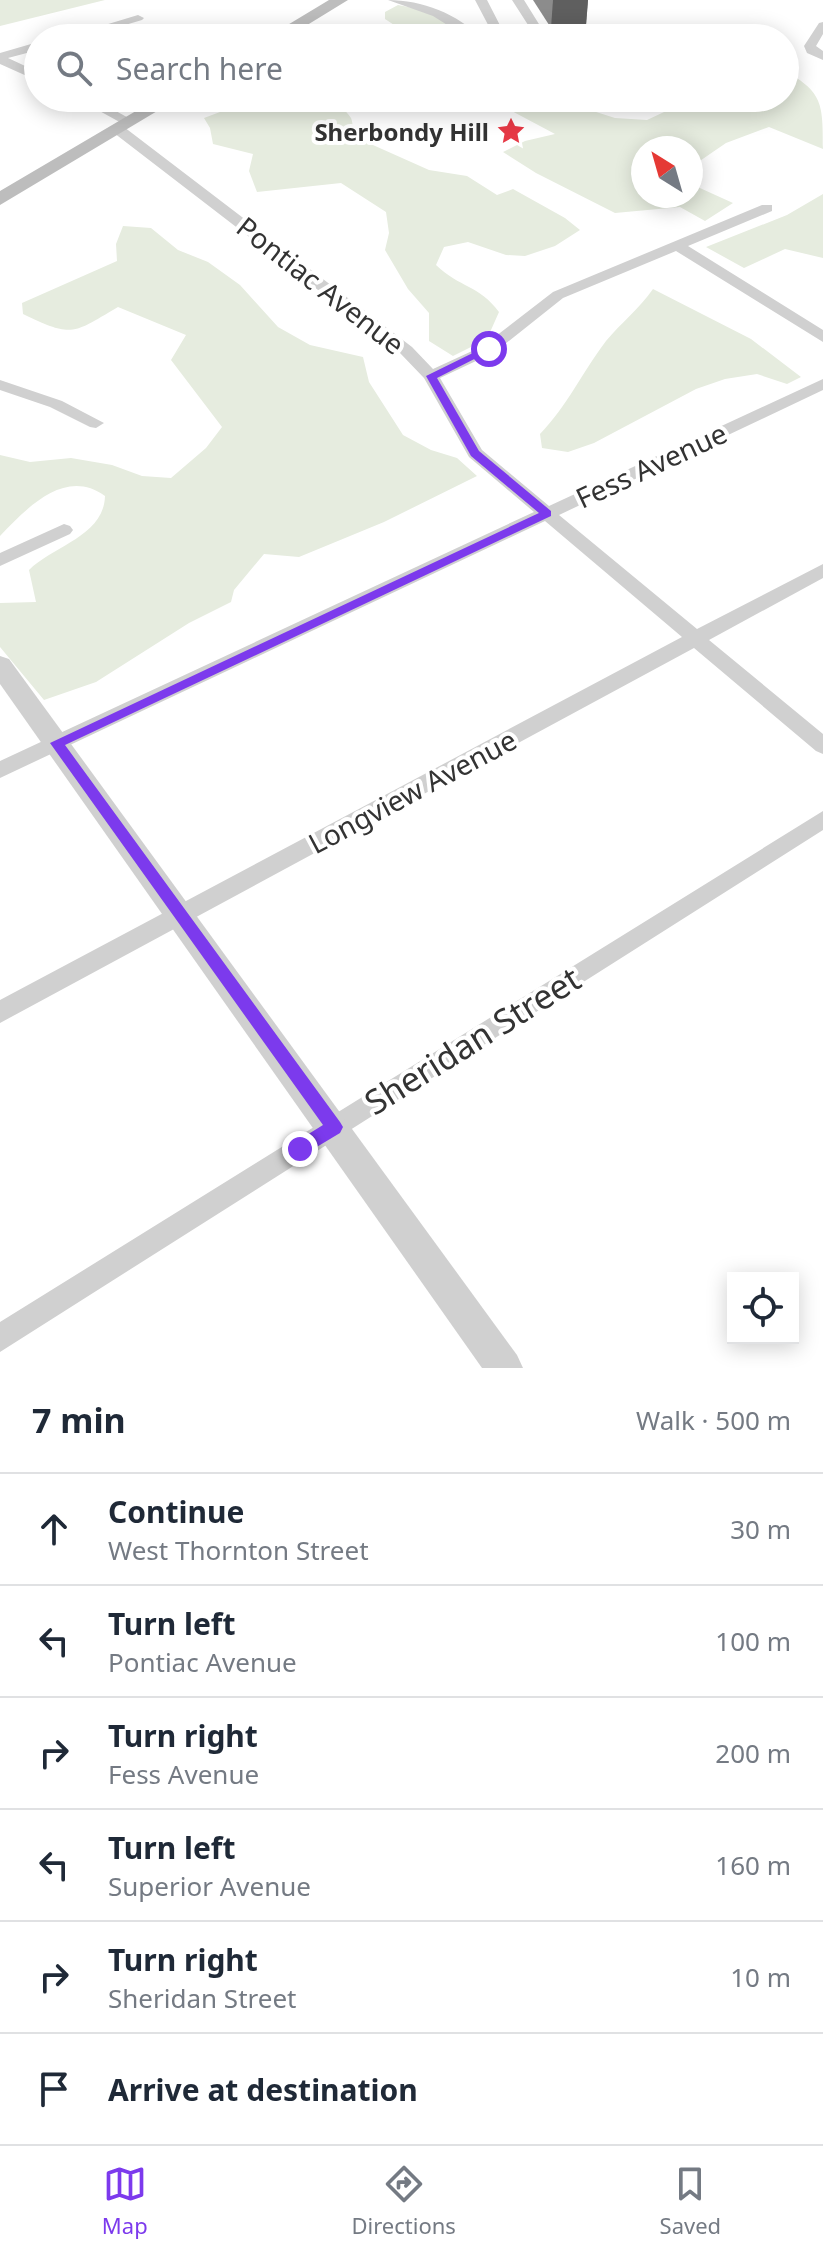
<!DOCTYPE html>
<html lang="en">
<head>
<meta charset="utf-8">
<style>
	:root { --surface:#fff; --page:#f2f2f3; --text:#1f2937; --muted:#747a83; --line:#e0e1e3; --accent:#7c3aed }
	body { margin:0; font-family:"Noto Sans",sans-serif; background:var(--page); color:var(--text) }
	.controls { position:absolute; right:24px; bottom:24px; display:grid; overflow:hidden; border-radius:0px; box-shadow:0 4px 20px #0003 }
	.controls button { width:72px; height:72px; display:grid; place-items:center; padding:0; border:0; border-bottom:2px solid var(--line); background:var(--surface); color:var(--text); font:40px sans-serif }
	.compass { position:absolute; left:631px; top:136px; width:72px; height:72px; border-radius:50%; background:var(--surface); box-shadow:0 4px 20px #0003; rotate:323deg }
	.stop { position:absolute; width:24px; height:24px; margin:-18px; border:6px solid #7c3aed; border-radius:50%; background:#fff }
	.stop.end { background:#7c3aed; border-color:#fff; box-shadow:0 2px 8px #0008 }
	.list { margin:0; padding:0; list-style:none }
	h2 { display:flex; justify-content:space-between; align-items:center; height:104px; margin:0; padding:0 32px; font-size:34px }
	h2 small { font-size:26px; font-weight:400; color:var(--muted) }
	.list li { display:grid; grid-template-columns:52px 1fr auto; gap:24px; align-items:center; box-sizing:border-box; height:112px; padding:0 32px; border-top:2px solid var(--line) }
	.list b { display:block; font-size:30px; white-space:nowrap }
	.list p { margin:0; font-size:26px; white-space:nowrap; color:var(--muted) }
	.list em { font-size:26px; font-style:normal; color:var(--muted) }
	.icon { flex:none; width:44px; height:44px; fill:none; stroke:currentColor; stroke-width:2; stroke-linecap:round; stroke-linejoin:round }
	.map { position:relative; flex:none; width:823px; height:1368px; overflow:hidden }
	.search { position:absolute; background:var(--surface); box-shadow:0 4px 20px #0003; left:24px; right:24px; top:24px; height:88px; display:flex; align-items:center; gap:20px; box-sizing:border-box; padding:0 28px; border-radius:44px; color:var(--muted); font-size:30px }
	.sheet { height:776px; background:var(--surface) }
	nav { display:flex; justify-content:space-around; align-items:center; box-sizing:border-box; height:112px; border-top:2px solid var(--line); background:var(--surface); font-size:22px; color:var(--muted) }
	nav a { display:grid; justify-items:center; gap:4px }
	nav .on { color:var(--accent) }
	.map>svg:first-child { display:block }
	.green { fill:#e6ecdf }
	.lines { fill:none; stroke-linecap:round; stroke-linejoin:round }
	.minor { fill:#d0d0d0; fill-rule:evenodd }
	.tertiary { fill:#d0d0d0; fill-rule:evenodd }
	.secondary { fill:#bdbdbd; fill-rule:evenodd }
	.wall { fill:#8c8c8c }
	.shaded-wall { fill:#5f5f5f }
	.route { fill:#7c3aed }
	.labels { text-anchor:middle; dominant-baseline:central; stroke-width:8; stroke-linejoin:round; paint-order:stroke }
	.far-poi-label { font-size:24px; font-weight:bold; fill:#333; stroke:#fff; text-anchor:end }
	.street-label { font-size:28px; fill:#333; stroke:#fff }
	.near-street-label { font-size:34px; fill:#333; stroke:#fff }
</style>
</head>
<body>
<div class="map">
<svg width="823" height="1368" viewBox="0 0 823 1368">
	<rect width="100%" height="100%" fill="#fff"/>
	<path class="green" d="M 0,0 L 105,0 L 0,26 Z
		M 398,5 C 427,10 445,19 468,38 L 414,38 L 385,19 L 385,12 Z
		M 785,71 C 823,92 823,104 823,149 L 769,127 L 726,143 L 691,167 L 691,148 L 643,148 L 643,196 L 691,196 L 691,184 L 733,203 L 705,221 L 680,207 L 615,213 L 536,173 L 503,152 L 525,141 L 555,134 L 487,98 L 552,98 L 615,118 L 647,120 L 679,105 L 684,98 L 785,98 Z
		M 243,98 C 269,98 336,91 351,118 C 353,123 353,131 355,137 L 429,170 L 467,176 L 497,195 L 513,189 L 565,218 L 580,230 L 555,246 L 525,256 L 506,255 L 468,242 L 444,247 L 436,265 C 460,288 479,285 499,312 L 487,339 L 453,356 L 429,341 L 429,313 L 408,289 L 385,250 L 389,233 L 386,212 L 341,183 L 257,192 L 249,171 L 253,154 L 213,144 L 210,128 L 204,118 L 244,103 Z
		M 823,194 L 823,258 L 785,249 L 744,268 L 706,247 L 787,215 Z
		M 123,226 L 151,228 L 178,250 L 208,262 L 240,285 L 278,327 L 310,345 L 363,357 L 369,382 L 403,435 L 431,450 L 457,458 L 477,476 L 384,522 L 299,557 L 264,554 L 234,590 L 231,602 L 189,623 L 96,682 L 44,700 L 0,647 L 0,603 L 36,602 L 29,570 C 53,546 104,536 105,496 C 65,467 27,508 0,536 L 0,455 L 30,462 L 71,458 L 112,465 L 142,476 L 171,478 L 206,448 L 222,427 L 171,360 L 186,335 L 118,307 C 72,334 73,338 23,314 L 22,303 L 117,261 L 116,244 Z
		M 653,289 L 751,339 L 801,377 L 787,384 L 757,374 L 725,379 L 696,389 L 594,443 L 568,452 L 542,448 L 540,434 C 567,406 582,373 606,341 C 621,323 639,309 653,289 Z"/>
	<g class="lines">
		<path class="minor" d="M 388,0 C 422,0 458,14 481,38 L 468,38 L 433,16 Z
			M 475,0 L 487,0 L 506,37 L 525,33 L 530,28 L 512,0 L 524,0 L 542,29 L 533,38 L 495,38 Z
			M 138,15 L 144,18 L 142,20 L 81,38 L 62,38 Z
			M 823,22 L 823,34 L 816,46 L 823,51 L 823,60 L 807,53 L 804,46 L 819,23 Z
			M 38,42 L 38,50 L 8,58 L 38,72 L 38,81 L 0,64 L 0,53 Z
			M 76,98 L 92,98 L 136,122 L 125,125 Z
			M 559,98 L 574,98 L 586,106 L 576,109 Z
			M 114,127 L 124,127 L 412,347 L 433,369 L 483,346 L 553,292 L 762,205 L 772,205 L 772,211 L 688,246 L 823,330 L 823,342 L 676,251 L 563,298 L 495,352 L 440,378 L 482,450 L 549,506 L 823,379 L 823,390 L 559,515 L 697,629 L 823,564 L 823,578 L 709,640 L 823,734 L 823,754 L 816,751 L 694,648 L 0,1023 L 0,1000 L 682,637 L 545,521 L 0,778 L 0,761 L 534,512 L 469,457 L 424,378 L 400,353 L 114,133 Z
			M 0,380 L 62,401 L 104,423 L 96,428 L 90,427 L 50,407 L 0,390 Z
			M 64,524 L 70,526 L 73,530 L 70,534 L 0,566 L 0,553 Z
			M 823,811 L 823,830 L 0,1352 L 0,1322 Z"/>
		<path class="tertiary" d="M 0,656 L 9,659 L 517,1355 L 523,1368 L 482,1368 L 0,684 Z"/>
		<path class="secondary" d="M 329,0 L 348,0 L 286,38 L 266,38 Z
			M 158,98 L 179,98 L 0,205 L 0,191 Z"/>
	</g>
	<path class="wall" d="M 533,0 L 588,0 L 586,25 L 551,28 Z"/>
	<path class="shaded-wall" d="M 553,0 L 588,0 L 586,25 L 551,28 Z"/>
	<path class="route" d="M 485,347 L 494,349 L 437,378 L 479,451 L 551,511 L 551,516 L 65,745 L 340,1122 L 343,1127 L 340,1133 L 300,1157 L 292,1149 L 294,1143 L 323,1125 L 50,743 L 539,513 L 471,456 L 426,376 Z"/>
	<defs>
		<symbol id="sight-bare" viewBox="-9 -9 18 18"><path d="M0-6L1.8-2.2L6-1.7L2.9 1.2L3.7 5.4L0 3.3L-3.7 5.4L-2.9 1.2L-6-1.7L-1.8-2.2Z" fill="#e63946" stroke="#fff" stroke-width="2.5" paint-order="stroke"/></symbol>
	</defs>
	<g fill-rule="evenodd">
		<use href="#sight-bare" x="491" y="111" width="40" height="40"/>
	</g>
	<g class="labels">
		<g class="far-poi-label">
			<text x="489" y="131">Sherbondy Hill</text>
		</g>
		<g class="street-label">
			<text transform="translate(321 285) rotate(38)">Pontiac Avenue</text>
			<text transform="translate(651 465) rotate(-25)">Fess Avenue</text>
			<text transform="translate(412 791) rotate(-28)">Longview Avenue</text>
		</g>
		<g class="near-street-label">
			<text transform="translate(472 1040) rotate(-32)">Sheridan Street</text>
		</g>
	</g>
</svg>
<div class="controls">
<button><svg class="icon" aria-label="locate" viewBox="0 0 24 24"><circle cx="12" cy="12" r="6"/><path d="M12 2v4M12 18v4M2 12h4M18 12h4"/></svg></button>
</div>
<svg class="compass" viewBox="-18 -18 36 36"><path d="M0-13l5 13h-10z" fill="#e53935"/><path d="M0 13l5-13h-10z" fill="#747a83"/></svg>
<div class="stop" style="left:489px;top:349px"></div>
<div class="stop end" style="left:300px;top:1149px"></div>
<div class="search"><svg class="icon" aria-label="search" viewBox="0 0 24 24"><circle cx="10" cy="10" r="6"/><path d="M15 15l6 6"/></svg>Search here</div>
</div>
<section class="sheet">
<h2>7 min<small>Walk · 500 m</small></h2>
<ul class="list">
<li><svg class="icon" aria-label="ahead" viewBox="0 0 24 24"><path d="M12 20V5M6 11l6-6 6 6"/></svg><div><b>Continue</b><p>West Thornton Street</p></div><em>30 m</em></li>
<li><svg class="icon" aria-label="left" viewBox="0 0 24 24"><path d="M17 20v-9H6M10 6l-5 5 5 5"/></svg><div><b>Turn left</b><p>Pontiac Avenue</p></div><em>100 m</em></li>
<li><svg class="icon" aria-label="right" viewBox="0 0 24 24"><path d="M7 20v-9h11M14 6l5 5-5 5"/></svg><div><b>Turn right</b><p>Fess Avenue</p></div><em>200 m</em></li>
<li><svg class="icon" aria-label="left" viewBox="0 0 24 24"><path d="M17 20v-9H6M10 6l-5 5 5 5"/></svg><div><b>Turn left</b><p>Superior Avenue</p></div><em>160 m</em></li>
<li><svg class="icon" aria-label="right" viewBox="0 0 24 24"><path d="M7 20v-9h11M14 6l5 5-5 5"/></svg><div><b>Turn right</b><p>Sheridan Street</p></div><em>10 m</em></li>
<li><svg class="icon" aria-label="arrive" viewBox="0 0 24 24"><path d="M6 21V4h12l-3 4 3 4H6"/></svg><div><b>Arrive at destination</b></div></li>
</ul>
</section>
<nav>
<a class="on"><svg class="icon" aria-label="map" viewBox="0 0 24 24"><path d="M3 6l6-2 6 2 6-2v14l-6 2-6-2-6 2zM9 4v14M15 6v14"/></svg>Map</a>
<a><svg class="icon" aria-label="directions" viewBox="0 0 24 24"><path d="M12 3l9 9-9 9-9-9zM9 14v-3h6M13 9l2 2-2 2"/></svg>Directions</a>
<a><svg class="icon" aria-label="saved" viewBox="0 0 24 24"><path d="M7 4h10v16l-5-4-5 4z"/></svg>Saved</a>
</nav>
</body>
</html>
